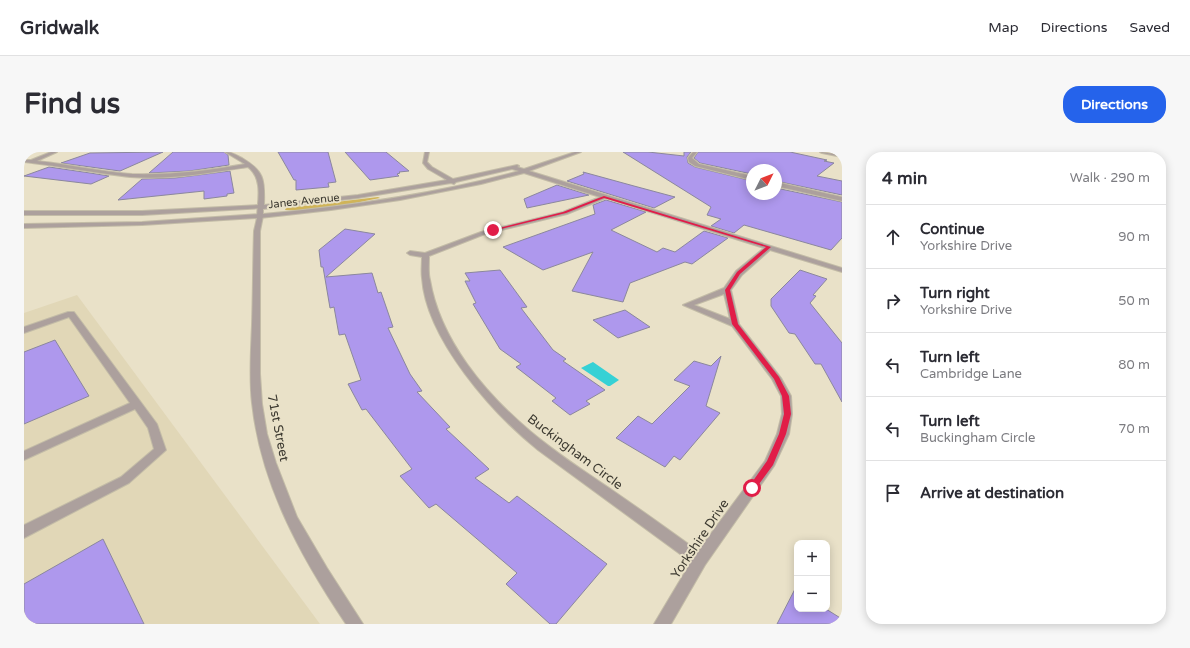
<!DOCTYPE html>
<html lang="en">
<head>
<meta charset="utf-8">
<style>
	:root { --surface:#fff; --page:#f7f7f7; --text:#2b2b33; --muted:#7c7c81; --line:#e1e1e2; --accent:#2563eb }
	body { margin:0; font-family:"Varela Round",sans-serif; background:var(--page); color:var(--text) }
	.controls { position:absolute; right:12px; bottom:12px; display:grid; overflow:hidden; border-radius:8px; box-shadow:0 2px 10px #0003 }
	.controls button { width:36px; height:36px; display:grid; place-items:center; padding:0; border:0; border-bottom:1px solid var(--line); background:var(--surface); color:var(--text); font:20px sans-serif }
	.compass { position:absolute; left:722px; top:12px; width:36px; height:36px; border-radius:50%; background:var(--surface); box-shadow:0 2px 10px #0003; rotate:48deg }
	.stop { position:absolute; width:12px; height:12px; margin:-9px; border:3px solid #e11d48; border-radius:50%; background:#fff }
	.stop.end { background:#e11d48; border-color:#fff; box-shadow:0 1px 4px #0008 }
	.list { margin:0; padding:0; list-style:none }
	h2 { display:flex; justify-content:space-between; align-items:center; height:52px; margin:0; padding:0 16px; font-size:17px }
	h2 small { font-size:13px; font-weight:400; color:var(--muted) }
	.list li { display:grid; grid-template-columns:26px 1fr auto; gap:12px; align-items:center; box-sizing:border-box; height:64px; padding:0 16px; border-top:1px solid var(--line) }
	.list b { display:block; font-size:15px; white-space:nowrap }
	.list p { margin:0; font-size:13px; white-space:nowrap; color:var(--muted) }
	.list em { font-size:13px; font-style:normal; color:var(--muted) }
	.icon { flex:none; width:22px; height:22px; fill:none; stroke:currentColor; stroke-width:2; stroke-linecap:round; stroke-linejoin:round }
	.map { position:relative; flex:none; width:818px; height:472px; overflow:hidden; border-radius:16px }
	header { display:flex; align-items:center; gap:24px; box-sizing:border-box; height:56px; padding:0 20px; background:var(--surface); border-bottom:1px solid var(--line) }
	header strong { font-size:19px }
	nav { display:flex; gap:22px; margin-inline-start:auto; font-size:14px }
	.intro { display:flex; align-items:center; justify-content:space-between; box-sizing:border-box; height:96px; padding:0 24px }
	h1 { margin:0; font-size:28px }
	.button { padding:10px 18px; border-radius:16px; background:var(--accent); color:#fff; font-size:14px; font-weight:700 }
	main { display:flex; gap:24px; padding:0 24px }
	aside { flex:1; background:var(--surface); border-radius:16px; box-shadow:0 2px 10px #0003 }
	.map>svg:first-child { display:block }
	.built { fill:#e1d7b7 }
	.green { fill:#d0b458 }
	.water { fill:#36d1d5 }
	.building { fill:#ae98ed; stroke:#8b879d }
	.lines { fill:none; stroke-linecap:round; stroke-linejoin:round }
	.service-casing { stroke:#c3bca7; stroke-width:2 }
	.minor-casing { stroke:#c3bca7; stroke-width:2 }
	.tertiary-casing { stroke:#c3bca7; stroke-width:2 }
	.service { fill:#aca09d; fill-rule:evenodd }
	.minor { fill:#aca09d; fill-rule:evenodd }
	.tertiary { fill:#aca09d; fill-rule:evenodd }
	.route { fill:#e11d48 }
	.labels { text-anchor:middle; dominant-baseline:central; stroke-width:4; stroke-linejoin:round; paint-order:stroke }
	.far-street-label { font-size:11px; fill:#3d3a31; stroke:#e9e1c8 }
	.street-label { font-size:13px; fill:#3d3a31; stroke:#e9e1c8 }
</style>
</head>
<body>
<header>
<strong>Gridwalk</strong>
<nav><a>Map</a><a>Directions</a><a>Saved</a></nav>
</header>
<div class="intro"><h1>Find us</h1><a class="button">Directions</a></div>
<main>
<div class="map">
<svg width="818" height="472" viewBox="0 0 818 472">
	<rect width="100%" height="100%" fill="#e9e1c8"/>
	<path class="built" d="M 53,143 L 296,472 L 0,472 L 0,161 Z"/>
	<path class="green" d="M 354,45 L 356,46 C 325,52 293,60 261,58 L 262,56 Z"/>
	<path class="water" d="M 569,210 L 595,228 L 586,234 L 584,234 L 557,216 Z"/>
	<path class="building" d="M 139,0 L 96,19 L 37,11 L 66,1 Z
		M 149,0 L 200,0 L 204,3 L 205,13 L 165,19 L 125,21 Z
		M 254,0 L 304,0 L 312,30 L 304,31 L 305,35 L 272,38 L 272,28 L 270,28 Z
		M 321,0 L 362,0 L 385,19 L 375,20 L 376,21 L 373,22 L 375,24 L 346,28 Z
		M 599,0 L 624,0 L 660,4 L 660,0 L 667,0 L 663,5 L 664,11 L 671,15 L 728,29 L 728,42 L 752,42 L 752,36 L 818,50 L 818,86 L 807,98 L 720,73 L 710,81 L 687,74 L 697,67 L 683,63 L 687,55 Z
		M 674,0 L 766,0 L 803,8 L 800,9 L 810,11 L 793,24 L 818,29 L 818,43 L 752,29 L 752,18 L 728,18 L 728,22 L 676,11 L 670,6 Z
		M 25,15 L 66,21 L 85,24 L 67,32 L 0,24 Z
		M 206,19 L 210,41 L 203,42 L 203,44 L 180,47 L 180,39 L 94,48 L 118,27 L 151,26 Z
		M 559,20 L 610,34 L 651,45 L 630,56 L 543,29 L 560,22 Z
		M 533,33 L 565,43 L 503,56 L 500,47 Z
		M 582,48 L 622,60 L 587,78 L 633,100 L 639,96 L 651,100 L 680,79 L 704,86 L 668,112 L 661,110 L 606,131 L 599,150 L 548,139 L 569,100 L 519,118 L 479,95 L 571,62 L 569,53 Z
		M 321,77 L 351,82 L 302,125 L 348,121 L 354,141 L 357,140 L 369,175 L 364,176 L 386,222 L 398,239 L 393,240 L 426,275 L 422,277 L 465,317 L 451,326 L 485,351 L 493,344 L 583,412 L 532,472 L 526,472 L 482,432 L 493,421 L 412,352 L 405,356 L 376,324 L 388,317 L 342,257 L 338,258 L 324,232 L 337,228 L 321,182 L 315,183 L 310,155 L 306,156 L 299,115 L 297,115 L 295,98 Z
		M 476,118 L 503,155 L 497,156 L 529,198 L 542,207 L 539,209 L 581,238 L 562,249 L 566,252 L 546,263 L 528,249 L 532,246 L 492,215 L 497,212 L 476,197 L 449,152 L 452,151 L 441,129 L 446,129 L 441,121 Z
		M 776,118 L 803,127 L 789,143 L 792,144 L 786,151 L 818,191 L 818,250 L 797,212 L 791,212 L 771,182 L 765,181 L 747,154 L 747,147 Z
		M 601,158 L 626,175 L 594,186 L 569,168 Z
		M 31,188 L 65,244 L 0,272 L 0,200 Z
		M 697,204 L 682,254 L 696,261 L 656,308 L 650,304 L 641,315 L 592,286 L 614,264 L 628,272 L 666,234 L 650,228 L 670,209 L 687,214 Z
		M 79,387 L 120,472 L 0,472 L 0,432 Z
		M 771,437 L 773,438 L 773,457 L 802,457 L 818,467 L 818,472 L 753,472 Z"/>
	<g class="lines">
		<defs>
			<path id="service" d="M 44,160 L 50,160 L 133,272 L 142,298 L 105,331 L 0,386 L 0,373 L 97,325 L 130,297 L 124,276 L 111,257 L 0,308 L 0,299 L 106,251 L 45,165 L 0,181 L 0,175 Z"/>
			<path id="minor" d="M 27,0 L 33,0 L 13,9 C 44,12 78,20 108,22 C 147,23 183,19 221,12 L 201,0 C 208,0 212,3 218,6 C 240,19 241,27 240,53 L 334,43 L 423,28 L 404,17 L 399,11 L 401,0 L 405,0 L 403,10 L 408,15 L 429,27 L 493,13 L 495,14 L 493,15 L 500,17 L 551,0 L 557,0 L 505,19 L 818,116 L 818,120 L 746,98 L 718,123 L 707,138 L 715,172 L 757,226 L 767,244 L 768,262 L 765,282 L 750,314 L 681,413 L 647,472 L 630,472 L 667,410 L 514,298 C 469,262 402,187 398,126 C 397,119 398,112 398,105 L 386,103 L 383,101 L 386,99 L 401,101 L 457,80 L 539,60 L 576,45 L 500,21 L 457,32 L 376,48 L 307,58 L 236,66 L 233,64 C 234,47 239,27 224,15 C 185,21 146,28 106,25 C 71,21 35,14 0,10 L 0,8 L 7,8 ZM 488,17 L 495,19 C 412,42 325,54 239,62 L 239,57 L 334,46 L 427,31 L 430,32 L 432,30 ZM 582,46 L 740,96 L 712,119 L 700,136 L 659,153 L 708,174 L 748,227 L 757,244 L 758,262 L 753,282 L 741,309 L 674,399 C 645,378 617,358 588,338 C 560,319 532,301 506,279 C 461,241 416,188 406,128 C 404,121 405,112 405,104 L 461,82 L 543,62 ZM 700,142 L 706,167 L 670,153 Z
				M 669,0 L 673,0 L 668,6 L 675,12 L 728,24 L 728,28 L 671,14 L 665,10 L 664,6 Z
				M 796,0 L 818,3 L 818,5 L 798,1 Z
				M 752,30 L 818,45 L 818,49 L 752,34 Z"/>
			<path id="tertiary" d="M 237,53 L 240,55 L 239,56 L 118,63 L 0,63 L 0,59 L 118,59 Z
				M 236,62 L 239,64 L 236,79 L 236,222 L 238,252 L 243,282 L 252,311 L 273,365 L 303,416 L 339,472 L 322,472 C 277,405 237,333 228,251 C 225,225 227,199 228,173 C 229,142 229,110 230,79 L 233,66 L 118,73 L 0,76 L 0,72 L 118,70 Z"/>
		</defs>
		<use href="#service" class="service-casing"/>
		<use href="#minor" class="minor-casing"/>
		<use href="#tertiary" class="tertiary-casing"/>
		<use href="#service" class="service"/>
		<use href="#minor" class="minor"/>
		<use href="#tertiary" class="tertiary"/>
	</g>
	<path class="route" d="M 580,44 L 747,95 L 716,122 L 706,138 L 714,172 L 755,225 L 765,244 L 767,262 L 762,282 L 749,313 L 730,339 L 725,339 L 724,336 L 743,309 L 755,282 L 760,262 L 758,244 L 750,227 L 708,172 L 701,138 L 713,120 L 742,95 L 580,46 L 542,61 L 469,79 L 467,78 L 539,60 Z"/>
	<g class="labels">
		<g class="far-street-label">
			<text transform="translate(280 49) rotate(-6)">Janes Avenue</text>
		</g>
		<g class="street-label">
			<text transform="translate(254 276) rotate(79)">71st Street</text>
			<text transform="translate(551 300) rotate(37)">Buckingham Circle</text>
			<text transform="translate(676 387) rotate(-56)">Yorkshire Drive</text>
		</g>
	</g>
</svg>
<div class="controls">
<button>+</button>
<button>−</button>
</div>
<svg class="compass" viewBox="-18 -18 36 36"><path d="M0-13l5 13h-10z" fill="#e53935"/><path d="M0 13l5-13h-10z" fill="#7c7c81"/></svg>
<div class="stop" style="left:728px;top:336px"></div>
<div class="stop end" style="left:469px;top:78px"></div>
</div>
<aside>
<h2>4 min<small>Walk · 290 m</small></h2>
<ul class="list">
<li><svg class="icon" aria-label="ahead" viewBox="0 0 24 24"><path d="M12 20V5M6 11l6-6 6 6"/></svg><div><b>Continue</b><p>Yorkshire Drive</p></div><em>90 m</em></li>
<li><svg class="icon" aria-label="right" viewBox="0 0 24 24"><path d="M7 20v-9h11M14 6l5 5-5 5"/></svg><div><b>Turn right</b><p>Yorkshire Drive</p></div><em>50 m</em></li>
<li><svg class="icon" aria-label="left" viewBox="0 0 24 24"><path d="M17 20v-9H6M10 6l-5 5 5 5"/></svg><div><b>Turn left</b><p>Cambridge Lane</p></div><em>80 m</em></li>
<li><svg class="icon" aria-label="left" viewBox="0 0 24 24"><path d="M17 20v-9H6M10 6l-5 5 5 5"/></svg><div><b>Turn left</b><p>Buckingham Circle</p></div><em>70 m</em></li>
<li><svg class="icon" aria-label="arrive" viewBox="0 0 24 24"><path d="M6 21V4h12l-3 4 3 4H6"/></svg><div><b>Arrive at destination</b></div></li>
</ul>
</aside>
</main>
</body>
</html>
